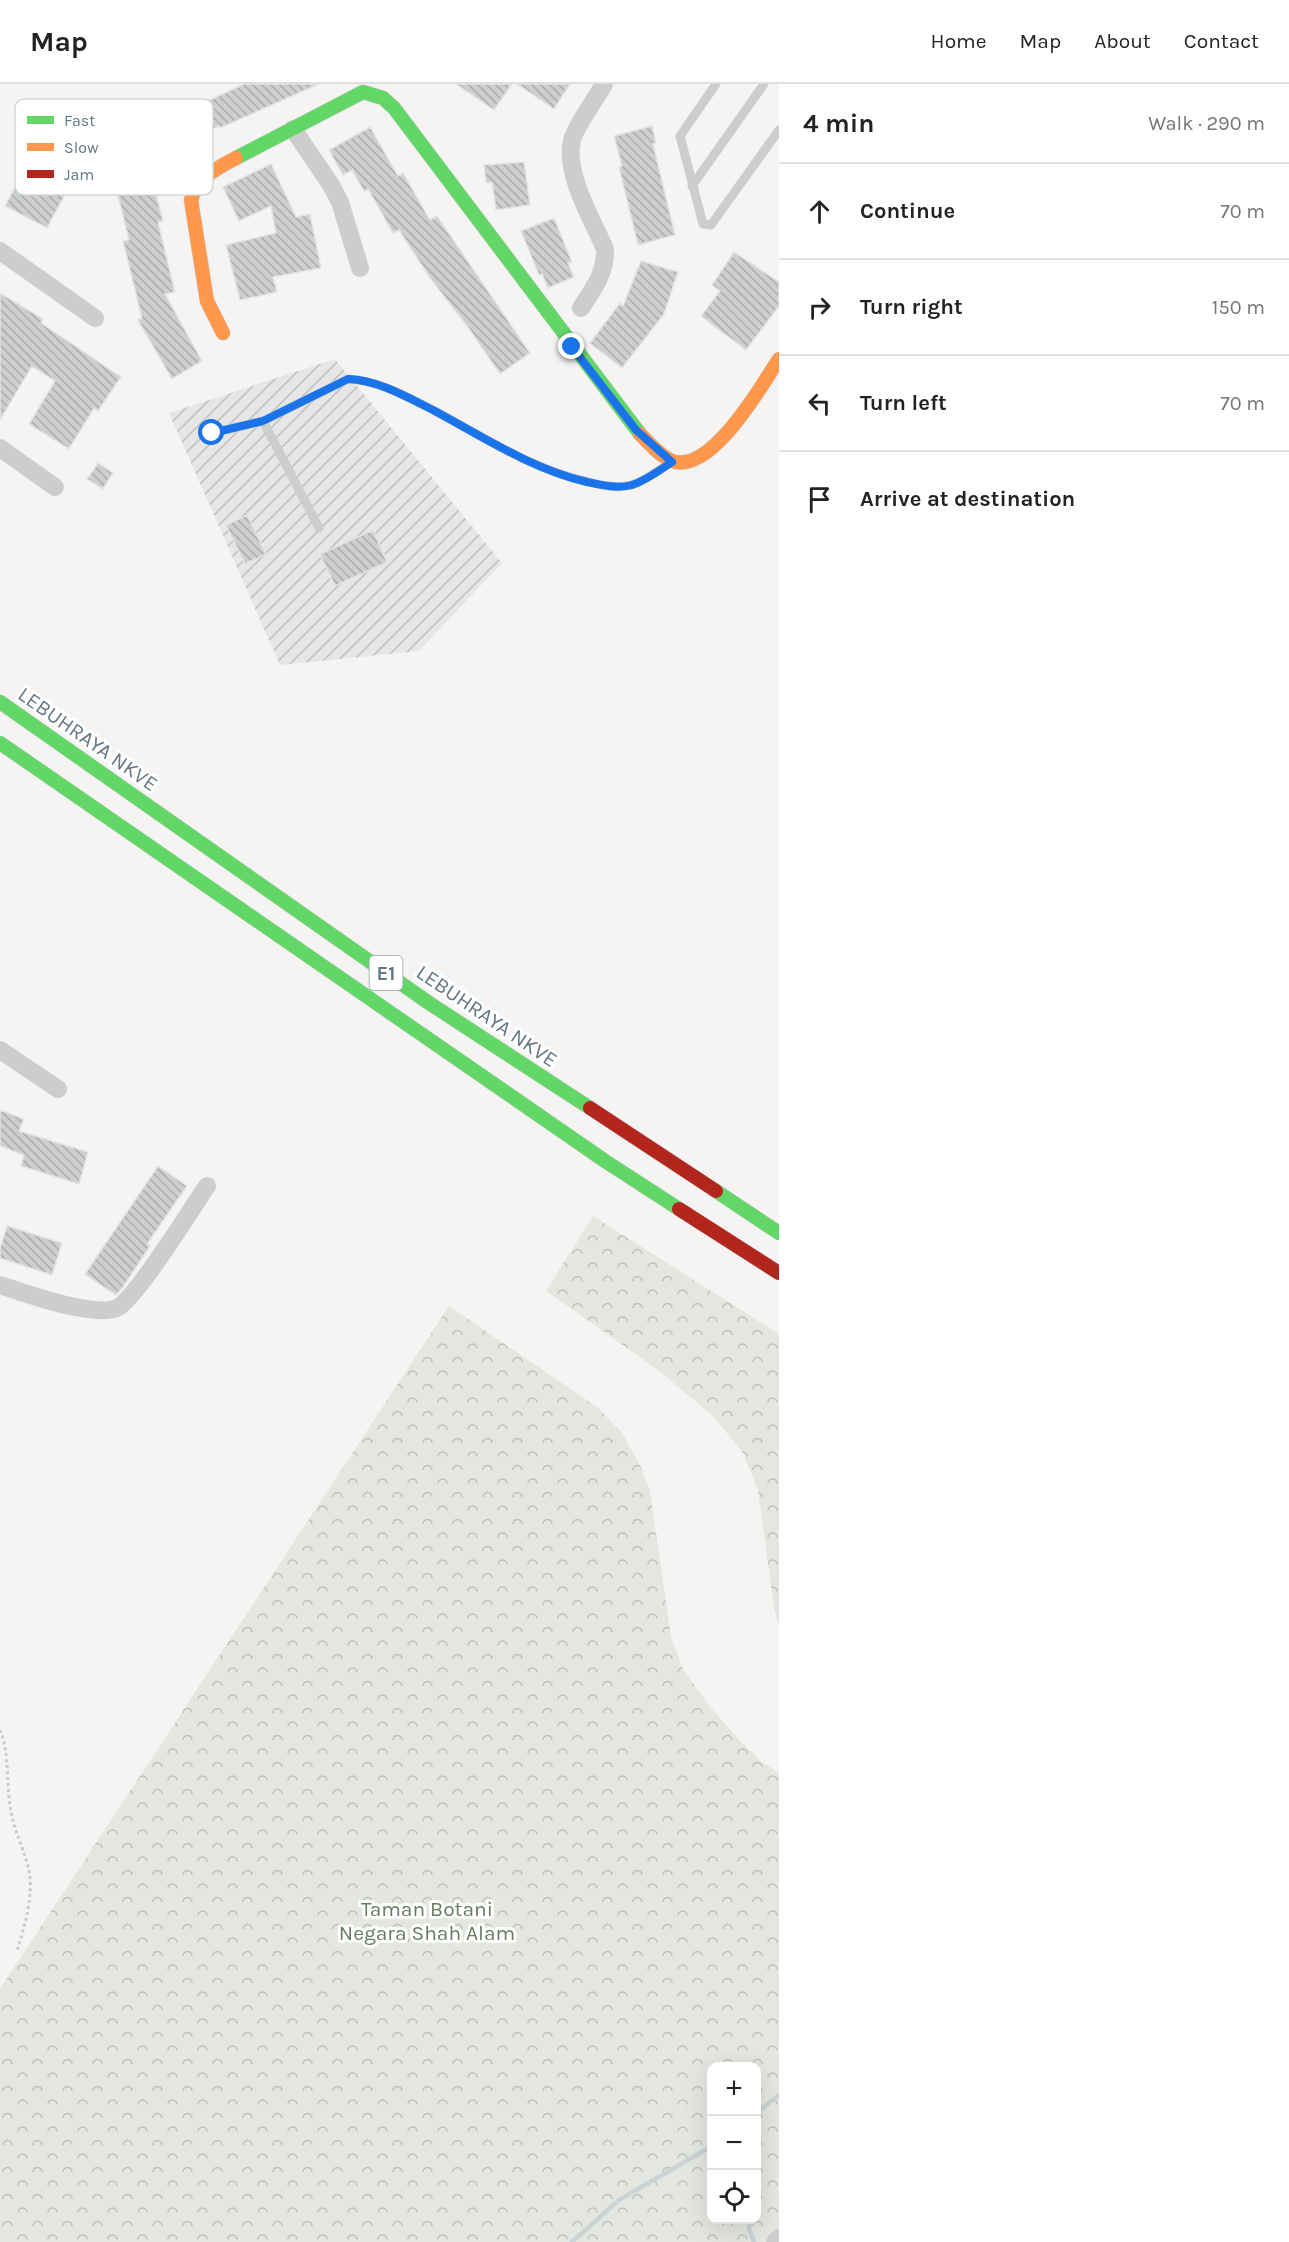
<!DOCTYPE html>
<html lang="en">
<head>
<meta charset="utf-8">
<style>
	:root { --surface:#fff; --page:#f2f2f2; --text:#222; --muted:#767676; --line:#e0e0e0 }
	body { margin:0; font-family:Karla,sans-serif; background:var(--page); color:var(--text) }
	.controls { position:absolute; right:18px; bottom:18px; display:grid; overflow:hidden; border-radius:12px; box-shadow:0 6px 24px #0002 }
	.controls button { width:54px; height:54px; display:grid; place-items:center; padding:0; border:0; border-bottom:2px solid var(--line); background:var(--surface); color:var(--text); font:30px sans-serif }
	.stop { position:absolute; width:18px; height:18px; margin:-14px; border:4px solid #1a73e8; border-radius:50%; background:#fff }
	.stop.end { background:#1a73e8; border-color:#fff; box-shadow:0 2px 6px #0008 }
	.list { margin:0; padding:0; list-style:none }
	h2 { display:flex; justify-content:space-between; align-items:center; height:78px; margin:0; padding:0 24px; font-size:26px }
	h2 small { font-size:20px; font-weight:400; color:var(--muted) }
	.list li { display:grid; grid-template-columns:39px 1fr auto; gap:18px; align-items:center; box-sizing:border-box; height:96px; padding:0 24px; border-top:2px solid var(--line) }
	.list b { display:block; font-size:22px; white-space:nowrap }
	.list em { font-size:20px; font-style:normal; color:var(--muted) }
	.icon { flex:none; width:33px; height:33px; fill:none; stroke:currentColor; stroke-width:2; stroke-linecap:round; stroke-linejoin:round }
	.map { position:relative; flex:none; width:779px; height:2158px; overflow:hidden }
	header { display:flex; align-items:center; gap:36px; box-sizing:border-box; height:84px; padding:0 30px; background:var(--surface); border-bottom:2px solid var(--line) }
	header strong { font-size:28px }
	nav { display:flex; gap:33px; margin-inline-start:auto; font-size:21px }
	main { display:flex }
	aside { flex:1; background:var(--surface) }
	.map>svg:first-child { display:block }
	.industrial { fill:url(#industrial-furrows) }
	.park { fill:url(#park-crowns); fill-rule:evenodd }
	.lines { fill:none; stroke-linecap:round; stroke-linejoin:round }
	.stream { stroke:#cad3d5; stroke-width:4.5 }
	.building { fill:url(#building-back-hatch); stroke:#e4e4e2; stroke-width:1.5 }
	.fast-casing { stroke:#d0d1d2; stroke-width:15 }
	.slow-casing { stroke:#d0d1d2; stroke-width:15 }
	.jam-casing { stroke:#d0d1d2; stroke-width:15 }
	.path { stroke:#cacbcb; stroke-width:3; stroke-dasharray:3 3; stroke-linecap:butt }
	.lane { stroke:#cccece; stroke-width:9 }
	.street { stroke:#cccece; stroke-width:18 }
	.fast { stroke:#63d668; stroke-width:14 }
	.slow { stroke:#ff974d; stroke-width:14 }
	.jam { stroke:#b3261e; stroke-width:14 }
	.route { stroke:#1a73e8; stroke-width:8 }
	.labels { text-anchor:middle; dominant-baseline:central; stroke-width:6; stroke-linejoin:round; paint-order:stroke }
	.shield { fill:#fff; stroke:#92a0a8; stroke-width:1.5 }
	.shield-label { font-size:20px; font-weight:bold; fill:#647783 }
	.street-label { font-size:21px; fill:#647783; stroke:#fff }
	.park-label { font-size:21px; fill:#697a63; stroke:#fff }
	.key { fill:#fff; stroke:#d0d6da; stroke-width:1.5 }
	.key-label { font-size:16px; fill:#647783 }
</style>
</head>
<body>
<header>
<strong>Map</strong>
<nav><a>Home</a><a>Map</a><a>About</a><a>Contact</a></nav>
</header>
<main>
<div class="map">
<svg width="779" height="2158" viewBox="0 0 779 2158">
	<defs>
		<pattern id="industrial-furrows" width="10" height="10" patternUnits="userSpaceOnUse" patternTransform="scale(1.5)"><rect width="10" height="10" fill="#e5e6e5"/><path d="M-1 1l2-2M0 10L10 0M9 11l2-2" fill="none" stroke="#bdbfbf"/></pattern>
		<pattern id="park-crowns" width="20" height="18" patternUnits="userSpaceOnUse" patternTransform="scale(1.5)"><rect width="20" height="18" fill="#e4e7e1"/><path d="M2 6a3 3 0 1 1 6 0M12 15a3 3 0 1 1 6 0" fill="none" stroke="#bcc0bc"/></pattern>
		<pattern id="building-back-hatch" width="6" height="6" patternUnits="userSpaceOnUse" patternTransform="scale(1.5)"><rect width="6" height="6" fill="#cdcece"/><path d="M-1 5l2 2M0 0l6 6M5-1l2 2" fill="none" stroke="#aaacad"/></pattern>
	</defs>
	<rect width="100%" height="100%" fill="#f5f4f3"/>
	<path class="industrial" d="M 335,275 L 502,479 L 419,567 L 280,581 L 169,329 Z"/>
	<path class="park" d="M 593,1132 L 779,1250 L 779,1540 L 774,1524 L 758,1406 L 743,1369 L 713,1332 L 658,1286 L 546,1207 Z
		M 449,1222 L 597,1323 L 622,1349 L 640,1381 L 650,1407 L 671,1553 L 684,1587 L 711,1624 L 740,1657 L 762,1678 L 779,1689 L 779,2158 L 0,2158 L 0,1905 ZM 712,1982 L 756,1982 L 756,2136 L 712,2136 Z"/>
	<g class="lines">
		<path class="stream" d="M 756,2029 L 779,2011
			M 750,2136 L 749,2145 L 754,2158
			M 572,2158 L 619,2116 L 712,2062"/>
	</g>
	<path class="building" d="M 244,0 L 319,0 L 220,44 L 219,42 L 156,73 L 143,47 L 196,20 L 197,22 Z
		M 456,0 L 512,0 L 494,26 Z
		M 517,0 L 570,0 L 554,25 Z
		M 652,42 L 656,59 L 653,60 L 675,151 L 638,161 L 619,83 L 622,82 L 614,52 Z
		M 370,43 L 398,92 L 403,89 L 430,136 L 437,132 L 530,269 L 500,290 L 467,242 L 430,194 L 399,146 L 393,149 L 368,105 L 364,107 L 352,86 L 343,91 L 329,66 Z
		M 524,78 L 530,121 L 496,126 L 492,98 L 486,99 L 484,81 Z
		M 271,80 L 296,133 L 310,130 L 321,184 L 273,193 L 277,208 L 240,216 L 226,161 L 276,149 L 271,122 L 239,137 L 223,103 Z
		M 149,83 L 163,137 L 158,138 L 175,208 L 165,210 L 202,277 L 172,295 L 138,236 L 142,234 L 123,157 L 129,156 L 113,92 Z
		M 25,84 L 67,107 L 47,144 L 5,122 Z
		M 554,134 L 572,178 L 568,179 L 574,193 L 548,204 L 542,190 L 539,191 L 521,147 Z
		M 734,168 L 779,198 L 779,222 L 746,266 L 701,232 L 720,207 L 712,201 Z
		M 641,177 L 678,188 L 664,230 L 622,284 L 590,259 L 620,219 L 623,222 Z
		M 0,209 L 43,235 L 41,239 L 121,293 L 98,327 L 94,324 L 69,365 L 29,340 L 55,297 L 32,282 L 0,336 Z
		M 98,379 L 113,389 L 103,405 L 87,395 Z
		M 247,431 L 266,470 L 245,480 L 226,441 Z
		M 373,446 L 387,478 L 335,502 L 320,470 Z
		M 0,1026 L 24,1035 L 19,1047 L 88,1068 L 79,1100 L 21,1082 L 24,1071 L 0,1062 Z
		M 158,1082 L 187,1102 L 147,1160 L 150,1162 L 123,1203 L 116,1211 L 85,1190 Z
		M 7,1142 L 62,1159 L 52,1191 L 0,1174 L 0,1164 Z"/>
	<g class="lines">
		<defs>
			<path id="fast" d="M 236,74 L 363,8 L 383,14 L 394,24 L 640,350
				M 0,618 L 429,919 L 590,1024
				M 0,659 L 605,1077 L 679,1125
				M 716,1107 L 779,1149"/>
			<path id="slow" d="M 223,249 L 207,217 L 191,116 C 198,93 216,85 236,74
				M 640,350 C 649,359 660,372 672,377 C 711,391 762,301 779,275"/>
			<path id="jam" d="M 590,1024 L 716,1107
				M 679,1125 L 779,1189"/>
		</defs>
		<use href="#fast" class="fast-casing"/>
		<use href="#slow" class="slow-casing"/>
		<use href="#jam" class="jam-casing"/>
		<path class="path" d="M 0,1646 C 11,1673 5,1704 12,1732 C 16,1753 28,1773 30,1794 C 32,1818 24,1844 17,1867"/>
		<path class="lane" d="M 716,0 L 680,52 L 703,140 L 711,141 L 779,46
			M 692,102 L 764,0
			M 263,337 L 319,444
			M 212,349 L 263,337 L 348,295 C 377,296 407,313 433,326 C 482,352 531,385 585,397 C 600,401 616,405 631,401 C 644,398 658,386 670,379"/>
		<path class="street" d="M 293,45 L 331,101 L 340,118 L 360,184
			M 0,167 L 95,234
			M 581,224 C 593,205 606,189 605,165 C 592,135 564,89 572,56 C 576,41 596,15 604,0
			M 0,364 L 55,403
			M 0,966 L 58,1005
			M 0,1201 C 25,1209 92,1234 117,1224 C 135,1216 192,1124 207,1102
			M 775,2158 L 779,2154"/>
		<use href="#fast" class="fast"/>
		<use href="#slow" class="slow"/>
		<use href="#jam" class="jam"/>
	</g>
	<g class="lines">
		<path class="route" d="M 212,349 L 263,337 L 348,295 C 378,296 407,313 433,326 C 483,353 532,385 587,398 C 601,401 618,405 632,401 C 647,396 660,386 672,378 L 636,346 L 572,263"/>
	</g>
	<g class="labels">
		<rect class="shield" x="369.5" y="872" width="33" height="34" rx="4.5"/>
		<g class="shield-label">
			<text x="386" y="889">E1</text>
		</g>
		<g class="street-label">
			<text transform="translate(88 655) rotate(35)">LEBUHRAYA NKVE</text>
			<text transform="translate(487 932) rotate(34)">LEBUHRAYA NKVE</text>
		</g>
		<g class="park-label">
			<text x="427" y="1825">Taman Botani<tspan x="427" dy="24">Negara Shah Alam</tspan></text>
		</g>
	</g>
	<rect x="15" y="15" width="198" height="96" rx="9" class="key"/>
	<rect x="27" y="32" width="27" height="8" fill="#63d668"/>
	<rect x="27" y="59" width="27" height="8" fill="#ff974d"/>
	<rect x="27" y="86" width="27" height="8" fill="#b3261e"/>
	<g class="key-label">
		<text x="64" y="42">Fast</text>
		<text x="64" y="69">Slow</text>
		<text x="64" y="96">Jam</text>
	</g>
</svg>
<div class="controls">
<button>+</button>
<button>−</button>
<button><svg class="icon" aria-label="locate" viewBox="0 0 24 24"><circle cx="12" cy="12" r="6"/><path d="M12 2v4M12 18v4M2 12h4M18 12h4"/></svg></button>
</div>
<div class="stop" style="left:212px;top:349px"></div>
<div class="stop end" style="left:572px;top:263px"></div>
</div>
<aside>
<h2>4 min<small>Walk · 290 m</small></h2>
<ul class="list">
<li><svg class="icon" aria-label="ahead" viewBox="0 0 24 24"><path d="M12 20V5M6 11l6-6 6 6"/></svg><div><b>Continue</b></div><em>70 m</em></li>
<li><svg class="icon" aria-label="right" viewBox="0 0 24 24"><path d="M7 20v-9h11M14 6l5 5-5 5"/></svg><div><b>Turn right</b></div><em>150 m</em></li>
<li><svg class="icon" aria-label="left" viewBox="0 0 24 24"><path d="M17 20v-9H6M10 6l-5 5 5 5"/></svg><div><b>Turn left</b></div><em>70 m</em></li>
<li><svg class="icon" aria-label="arrive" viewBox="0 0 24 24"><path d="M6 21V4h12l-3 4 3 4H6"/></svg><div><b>Arrive at destination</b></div></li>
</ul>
</aside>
</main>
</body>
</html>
